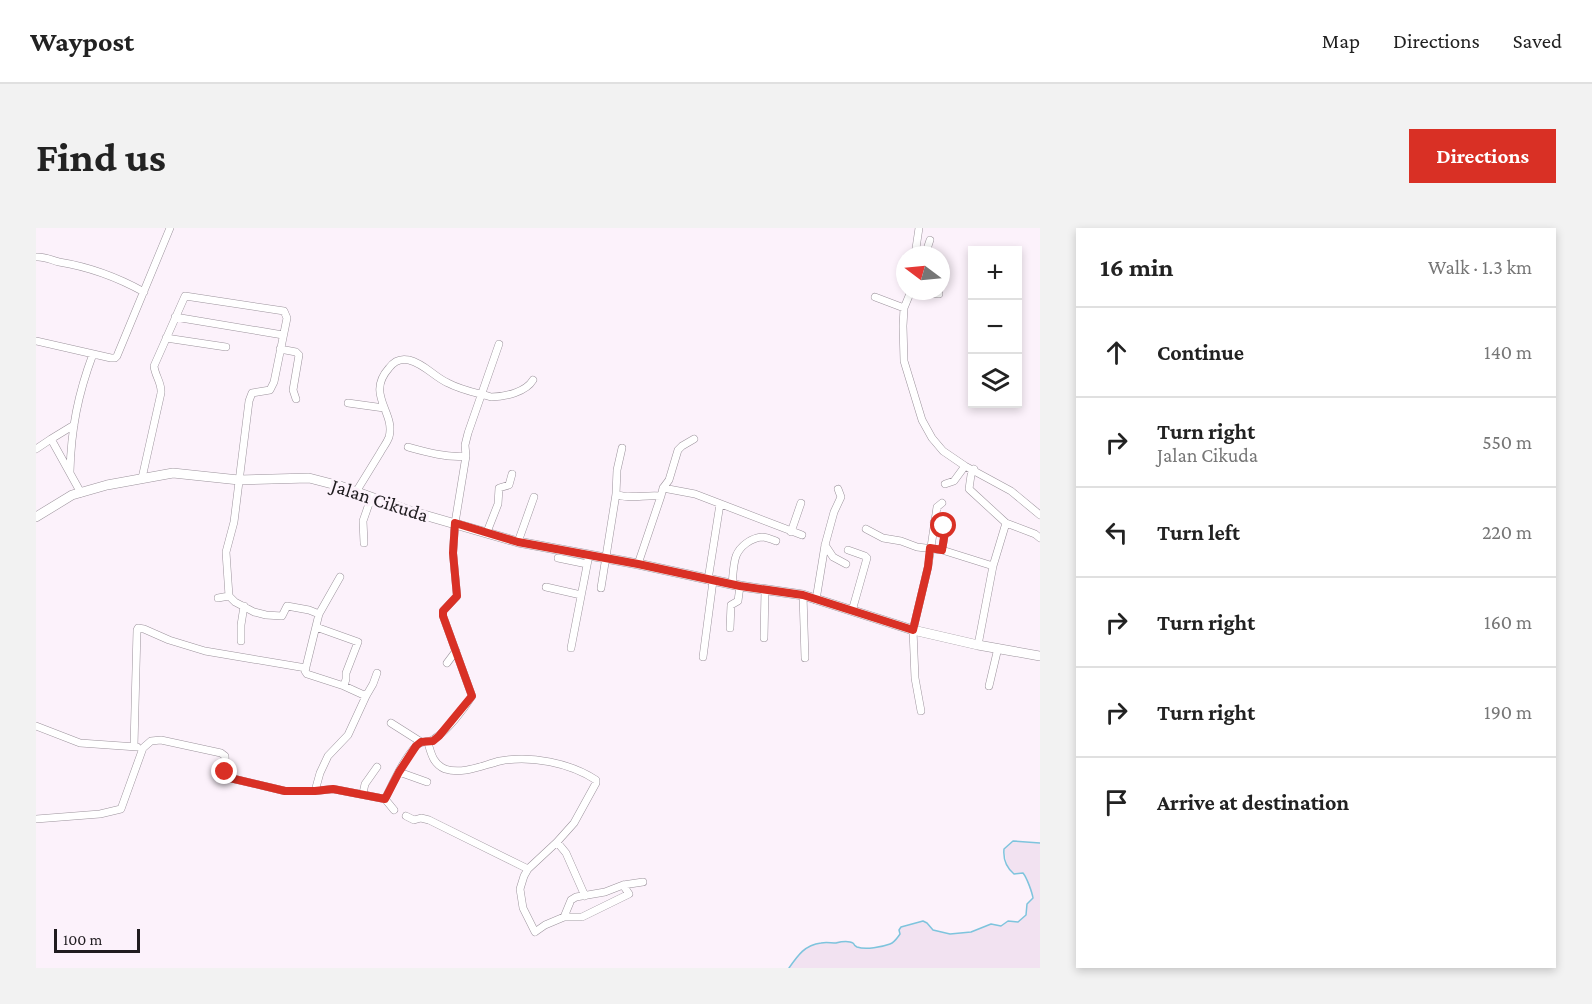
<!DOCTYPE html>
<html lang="en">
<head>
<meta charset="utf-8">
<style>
	:root { --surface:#fff; --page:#f2f2f2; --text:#222; --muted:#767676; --line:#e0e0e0; --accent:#d93025 }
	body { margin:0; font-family:"Crimson Pro",serif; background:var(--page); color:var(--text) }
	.controls { position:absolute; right:18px; top:18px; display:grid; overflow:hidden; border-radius:0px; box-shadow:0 3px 9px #0003 }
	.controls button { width:54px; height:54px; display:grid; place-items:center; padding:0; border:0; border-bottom:2px solid var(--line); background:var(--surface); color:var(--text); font:30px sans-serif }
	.compass { position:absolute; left:860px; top:18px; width:54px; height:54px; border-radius:50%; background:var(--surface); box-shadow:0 3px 9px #0003; rotate:286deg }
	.scale { position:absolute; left:18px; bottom:15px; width:86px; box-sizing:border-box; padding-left:6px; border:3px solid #1f1c1f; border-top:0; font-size:16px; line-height:21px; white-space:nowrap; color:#1f1c1f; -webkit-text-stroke:4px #fcf2fb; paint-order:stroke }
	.stop { position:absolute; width:18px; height:18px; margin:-14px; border:4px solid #d93025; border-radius:50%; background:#fff }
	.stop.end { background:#d93025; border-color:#fff; box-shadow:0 2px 6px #0008 }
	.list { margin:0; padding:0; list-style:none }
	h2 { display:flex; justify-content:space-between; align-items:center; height:78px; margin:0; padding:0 24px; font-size:26px }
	h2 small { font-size:20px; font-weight:400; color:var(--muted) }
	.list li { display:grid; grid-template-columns:39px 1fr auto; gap:18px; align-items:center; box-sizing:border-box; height:90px; padding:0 24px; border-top:2px solid var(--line) }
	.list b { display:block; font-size:22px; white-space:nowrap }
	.list p { margin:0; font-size:20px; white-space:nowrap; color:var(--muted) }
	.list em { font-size:20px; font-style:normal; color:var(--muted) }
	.icon { flex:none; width:33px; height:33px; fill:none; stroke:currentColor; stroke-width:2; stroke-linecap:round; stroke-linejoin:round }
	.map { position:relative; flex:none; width:1004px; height:740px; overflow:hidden; border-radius:0px }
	header { display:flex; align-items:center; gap:36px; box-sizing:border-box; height:84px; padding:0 30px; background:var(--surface); border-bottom:2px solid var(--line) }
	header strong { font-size:28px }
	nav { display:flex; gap:33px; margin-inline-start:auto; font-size:21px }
	.intro { display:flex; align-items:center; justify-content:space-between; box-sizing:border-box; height:144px; padding:0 36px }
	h1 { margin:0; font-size:42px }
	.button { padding:15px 27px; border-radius:0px; background:var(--accent); color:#fff; font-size:21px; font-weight:700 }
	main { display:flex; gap:36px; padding:0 36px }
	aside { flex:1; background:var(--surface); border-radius:0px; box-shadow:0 3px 9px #0003 }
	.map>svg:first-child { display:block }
	.built { fill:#f2e2f1 }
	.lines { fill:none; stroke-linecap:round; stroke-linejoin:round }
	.stream { stroke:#7ec4dd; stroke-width:1.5 }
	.street-casing { stroke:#9c939c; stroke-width:8 }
	.secondary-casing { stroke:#9c939c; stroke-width:10 }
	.street { stroke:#fff; stroke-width:7 }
	.secondary { stroke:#fff; stroke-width:9 }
	.route { stroke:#d93025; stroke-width:8 }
	.labels { text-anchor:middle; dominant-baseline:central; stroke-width:6; stroke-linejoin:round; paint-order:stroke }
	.street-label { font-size:20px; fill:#1f1c1f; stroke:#fcf2fb }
</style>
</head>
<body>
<header>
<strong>Waypost</strong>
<nav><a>Map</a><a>Directions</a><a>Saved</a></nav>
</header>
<div class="intro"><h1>Find us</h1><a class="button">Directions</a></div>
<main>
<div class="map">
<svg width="1004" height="740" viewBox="0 0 1004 740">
	<rect width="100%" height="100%" fill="#fcf2fb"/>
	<path class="built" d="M 977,613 L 1004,615 L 1004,740 L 753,740 L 766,722 L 775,717 L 786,715 L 805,713 L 813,714 L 817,715 L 820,719 L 827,720 L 846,719 L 855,716 L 860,711 L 864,706 L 863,702 L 865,699 L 882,694 L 887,693 L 891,695 L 897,702 L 914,706 L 935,704 L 955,696 L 965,698 L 972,693 L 982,694 L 985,692 L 990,687 L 991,676 L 994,674 L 997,670 L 990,650 L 987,645 L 978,646 L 973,642 L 971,637 L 968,621 Z"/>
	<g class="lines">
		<path class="stream" d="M 753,740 C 762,727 769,717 785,715 C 790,714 795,715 800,715 C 804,714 809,713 814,714 C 821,716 815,716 821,719 C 830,722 846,719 854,716 C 859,714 861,710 864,706 L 863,702 L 865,699 L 887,693 L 891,695 L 897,702 L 914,706 L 935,704 L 955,696 L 965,698 L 972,693 L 982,694 L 990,687 L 991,676 L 997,670 C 996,664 991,650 987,645 L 978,646 C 971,640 967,631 968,621 L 977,613 L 1004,615"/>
		<defs>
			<path id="street" d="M 879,27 L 883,0
				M 889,27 L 894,12
				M 0,29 C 8,28 15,32 23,34 C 54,39 81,49 108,64
				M 875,63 L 868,80 L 867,98 L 868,133 L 886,192 L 896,210 L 907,223 L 929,238 L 975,263 L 1004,287
				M 874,64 L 903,66
				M 839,69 L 868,80
				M 139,89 L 247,107
				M 130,110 L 190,119
				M 0,113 L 75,130 L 79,130 L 81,128 L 134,0
				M 244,121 L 260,124 L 263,127 L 257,162 L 260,171
				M 312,175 L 348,180
				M 15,211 L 38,197
				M 0,221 L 15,211 L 45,265
				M 430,228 L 429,217 L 432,205 L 463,116
				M 938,241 L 935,247 L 933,261 L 970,295 L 999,306 L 1004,310
				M 34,244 C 35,201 42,166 57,126
				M 106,250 L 125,165 C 126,155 119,148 118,138 L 149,68 L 248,83 L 251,90 L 238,154 L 234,162 L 216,165 L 213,173 L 198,294 L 190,324 L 193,368 L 199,374 L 218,384 L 230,387 L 246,388 L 251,378 L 273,382 L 283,386 L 269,443 L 271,446 L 308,458
				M 909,256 L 918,253 L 929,238
				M 627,260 L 659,266 L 766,307
				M 320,264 C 328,251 336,238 344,225 C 347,219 351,215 353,209 C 360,184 329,167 353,140 C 358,133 364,130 373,132 C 389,136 398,149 412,155 C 425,162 441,165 455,169 C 469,169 490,164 497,152
				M 580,266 C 592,272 611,266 625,268
				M 898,294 L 908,298 L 909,304 L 906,322
				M 830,301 L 847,310 L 865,313 L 881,319 L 906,322 L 957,338 L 942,417
				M 451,304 L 462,276 L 463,260 L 473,257 L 476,246
				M 755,304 L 765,275
				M 482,314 L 498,269
				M 328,315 L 327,293 L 335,270
				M 789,317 L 797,329 L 810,336
				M 812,322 L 829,328 L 831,330 L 816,383
				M 522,330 L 551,336
				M 602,336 L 625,268 L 627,260 L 633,252 L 642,222 L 646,218 L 658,211
				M 957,338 L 970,295
				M 672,352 L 684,276
				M 696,357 C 697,348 697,337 700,328 C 704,318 715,310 726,309 C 730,309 735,311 740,313
				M 510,359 L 545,367
				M 565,360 L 580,266 L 581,242 L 586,220
				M 767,367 L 769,430
				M 182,370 L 193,368
				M 780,372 L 789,317 L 798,284 L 805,269 L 802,261
				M 283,386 L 304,349
				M 280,399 L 322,414 L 310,445 L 310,451 L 308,458 L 330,468
				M 694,400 L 695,377 L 702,373 L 704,358
				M 728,410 L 729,362
				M 205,413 L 205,397 L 208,378
				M 535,420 L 553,327
				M 667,429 L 677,353
				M 411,435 L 420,423
				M 953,458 L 962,420
				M 885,483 L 879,450 L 877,402 L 892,339 L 901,279 L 906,275
				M 355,495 L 385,514
				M 0,498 L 44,515 L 101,519
				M 392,515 C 395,525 397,536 409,541 C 427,547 447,537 464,533 C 495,527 534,535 560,552 L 560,555 L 538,595 L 521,614 L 492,641 L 488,648 L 484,661 L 487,680 L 499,704 L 509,697 L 528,689 L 546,689 L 593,666 L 587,657
				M 98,518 L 101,402 L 102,400 L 108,401 L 133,412 L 169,423 L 270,440
				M 363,544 L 391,554
				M 279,563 L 284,545 L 292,528 L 312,507 L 330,468 L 337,456 L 341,445
				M 327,565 L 329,556 L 341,539
				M 349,571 C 358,553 367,532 381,517 C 386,512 393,515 398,511 C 411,503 428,481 436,468 L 407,388 L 407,383 L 421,368 L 417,325 L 419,295 L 430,228 C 411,230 390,224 372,219
				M 370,588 L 378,592 L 385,590 L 393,592 L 492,641
				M 0,591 L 64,586 L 85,581 L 107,520 L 115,513 L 125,512 L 185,525 L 189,528 C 190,536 186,545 194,550 L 249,563 L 279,563 L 297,561 L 349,571 L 358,582
				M 521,614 L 530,625 L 549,668
				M 528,689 L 535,672 L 540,669 L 569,664 L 587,657 L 607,654"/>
			<path id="secondary" d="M 0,289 L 36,267 L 71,257 L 137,245 L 203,252 L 273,250 L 304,258 L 374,283 L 482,314 L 602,336 L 704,358 L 767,367 L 877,402 L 942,417 L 1004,428"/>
		</defs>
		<use href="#street" class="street-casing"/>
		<use href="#secondary" class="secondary-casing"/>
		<use href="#street" class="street"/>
		<use href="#secondary" class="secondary"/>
	</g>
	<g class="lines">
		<path class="route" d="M 189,544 L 190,548 L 194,550 L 249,563 L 279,563 L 297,561 L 349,571 L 363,544 L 380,518 L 385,514 L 397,513 L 403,508 L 436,468 L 407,388 L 407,383 L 421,368 L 417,325 L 419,295 L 482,314 L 602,336 L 704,358 L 767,367 L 877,402 L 892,339 L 894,320 L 906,322 L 909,304 L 908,298"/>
	</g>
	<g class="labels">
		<g class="street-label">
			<text transform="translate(344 272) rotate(18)">Jalan Cikuda</text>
		</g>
	</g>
</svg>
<div class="controls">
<button>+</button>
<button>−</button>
<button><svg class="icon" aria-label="layers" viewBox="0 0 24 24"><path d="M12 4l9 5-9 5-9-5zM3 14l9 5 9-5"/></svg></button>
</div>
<svg class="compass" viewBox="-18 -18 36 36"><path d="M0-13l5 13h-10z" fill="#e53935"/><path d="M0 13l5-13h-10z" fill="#767676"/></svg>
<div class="scale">100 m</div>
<div class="stop" style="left:908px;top:298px"></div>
<div class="stop end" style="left:189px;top:544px"></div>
</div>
<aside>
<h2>16 min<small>Walk · 1.3 km</small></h2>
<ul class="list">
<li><svg class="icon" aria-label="ahead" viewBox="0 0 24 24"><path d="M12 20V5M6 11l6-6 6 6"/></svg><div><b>Continue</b></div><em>140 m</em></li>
<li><svg class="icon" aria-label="right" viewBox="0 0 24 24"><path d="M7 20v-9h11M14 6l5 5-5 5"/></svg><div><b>Turn right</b><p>Jalan Cikuda</p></div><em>550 m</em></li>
<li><svg class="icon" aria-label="left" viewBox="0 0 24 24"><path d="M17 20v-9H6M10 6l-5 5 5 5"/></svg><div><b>Turn left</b></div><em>220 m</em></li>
<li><svg class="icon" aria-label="right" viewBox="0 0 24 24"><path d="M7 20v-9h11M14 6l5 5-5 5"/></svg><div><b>Turn right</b></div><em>160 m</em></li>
<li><svg class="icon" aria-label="right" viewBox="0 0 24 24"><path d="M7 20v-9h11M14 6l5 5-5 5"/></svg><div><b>Turn right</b></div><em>190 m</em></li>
<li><svg class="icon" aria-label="arrive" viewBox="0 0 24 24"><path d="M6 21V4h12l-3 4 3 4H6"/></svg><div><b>Arrive at destination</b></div></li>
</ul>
</aside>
</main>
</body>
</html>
